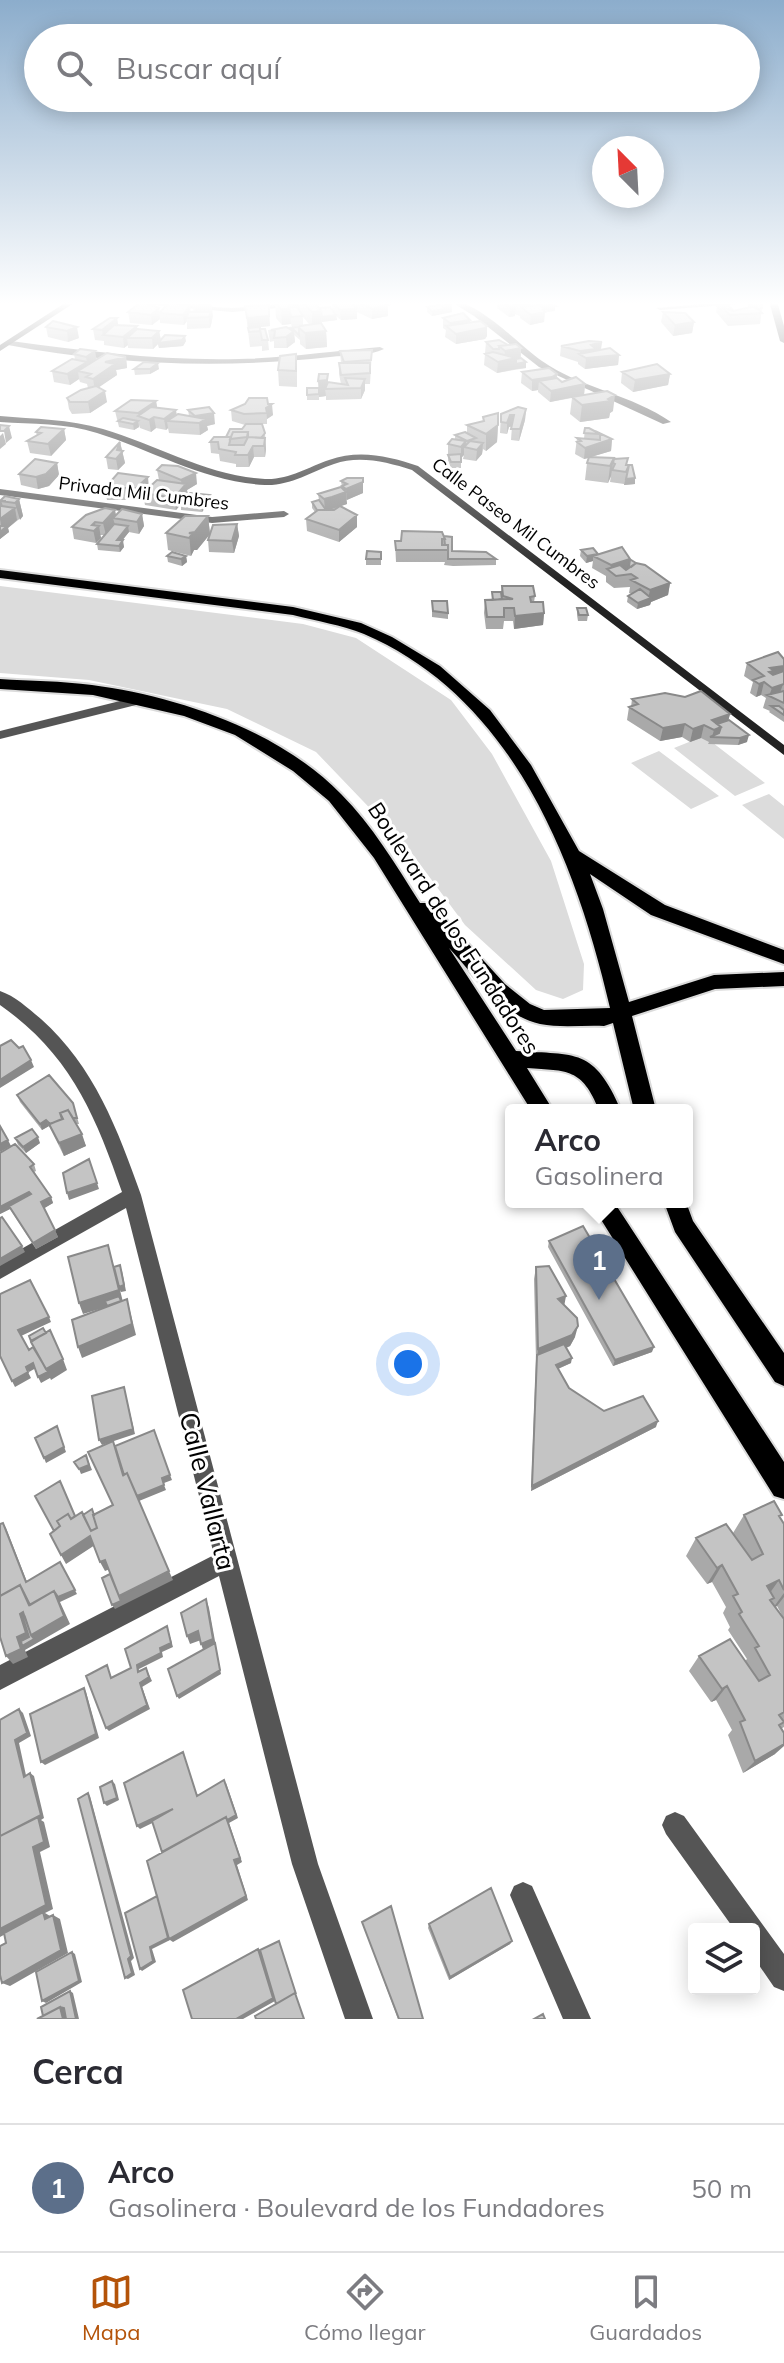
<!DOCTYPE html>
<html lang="es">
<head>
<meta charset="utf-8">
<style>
	:root { --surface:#fff; --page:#f7f7f7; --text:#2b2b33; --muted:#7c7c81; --line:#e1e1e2; --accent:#b45309 }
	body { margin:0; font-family:Mulish,sans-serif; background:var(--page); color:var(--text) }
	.controls { position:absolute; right:24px; bottom:24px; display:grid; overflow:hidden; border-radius:8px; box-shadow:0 4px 20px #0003 }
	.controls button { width:72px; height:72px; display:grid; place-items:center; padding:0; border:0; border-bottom:2px solid var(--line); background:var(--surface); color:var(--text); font:40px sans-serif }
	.compass { position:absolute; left:592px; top:136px; width:72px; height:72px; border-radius:50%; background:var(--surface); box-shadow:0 4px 20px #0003; rotate:336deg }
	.you { position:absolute; left:408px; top:1364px; width:28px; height:28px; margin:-20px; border:6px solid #fff; border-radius:50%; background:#1a73e8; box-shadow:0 0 0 12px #1a73e833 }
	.badge { display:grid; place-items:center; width:52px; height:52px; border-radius:50%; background:var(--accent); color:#fff; font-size:26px; font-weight:700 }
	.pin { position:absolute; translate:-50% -66px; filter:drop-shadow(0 2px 4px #0008) }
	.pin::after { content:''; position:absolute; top:42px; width:28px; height:24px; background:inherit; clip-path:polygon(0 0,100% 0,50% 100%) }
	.popup { position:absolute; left:505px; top:1104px; width:188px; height:104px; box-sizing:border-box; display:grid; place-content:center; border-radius:8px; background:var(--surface); filter:drop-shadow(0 2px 6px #0005); font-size:26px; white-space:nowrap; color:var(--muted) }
	.popup b { font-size:30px; color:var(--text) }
	.popup::after { content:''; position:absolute; left:50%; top:100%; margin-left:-16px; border:16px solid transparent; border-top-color:var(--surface) }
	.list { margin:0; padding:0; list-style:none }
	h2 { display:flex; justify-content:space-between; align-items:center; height:104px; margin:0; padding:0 32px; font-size:34px }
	h2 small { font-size:26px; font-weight:400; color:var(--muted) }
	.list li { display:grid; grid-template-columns:52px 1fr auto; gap:24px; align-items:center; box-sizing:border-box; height:128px; padding:0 32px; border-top:2px solid var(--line) }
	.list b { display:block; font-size:30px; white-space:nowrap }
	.list p { margin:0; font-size:26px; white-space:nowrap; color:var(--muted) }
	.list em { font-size:26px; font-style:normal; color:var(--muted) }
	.icon { flex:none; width:44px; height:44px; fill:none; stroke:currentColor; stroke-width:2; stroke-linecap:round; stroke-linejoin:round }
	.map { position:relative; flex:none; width:784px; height:2019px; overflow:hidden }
	.search { position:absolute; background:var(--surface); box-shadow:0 4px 20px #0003; left:24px; right:24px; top:24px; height:88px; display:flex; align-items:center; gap:20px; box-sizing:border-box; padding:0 28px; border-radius:44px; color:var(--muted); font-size:30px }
	.sheet { height:232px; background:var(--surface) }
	nav { display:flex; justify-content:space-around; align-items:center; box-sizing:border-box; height:112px; border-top:2px solid var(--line); background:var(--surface); font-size:22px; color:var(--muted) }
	nav a { display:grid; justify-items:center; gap:4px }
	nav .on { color:var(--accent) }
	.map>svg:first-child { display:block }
	.green { fill:#dcdcdc }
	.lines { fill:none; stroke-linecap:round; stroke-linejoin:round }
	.primary-casing { stroke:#dbdbdb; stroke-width:4 }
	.street { fill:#555; fill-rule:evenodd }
	.secondary { fill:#222; fill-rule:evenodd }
	.primary { fill:#000; fill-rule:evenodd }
	.wall { fill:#a9a9a9; fill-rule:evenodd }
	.shaded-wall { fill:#898989 }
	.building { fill:#c4c4c4; stroke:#898989; stroke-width:2 }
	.labels { text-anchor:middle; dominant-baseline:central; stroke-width:6; stroke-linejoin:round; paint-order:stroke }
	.far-street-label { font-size:18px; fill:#000; stroke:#fff }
	.street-label { font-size:22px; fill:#000; stroke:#fff }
	.near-street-label { font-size:26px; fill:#000; stroke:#fff }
</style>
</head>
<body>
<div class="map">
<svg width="784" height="2019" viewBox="0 0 784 2019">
	<rect width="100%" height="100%" fill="#fff"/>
	<path class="green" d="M 0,586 L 303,624 L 356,638 L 451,700 L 492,754 L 551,861 L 584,964 L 583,990 L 563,999 L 536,990 L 465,925 L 408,848 L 316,752 L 227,709 L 89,680 L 0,673 Z
		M 704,736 L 765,783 L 735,796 L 674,748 Z
		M 659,751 L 719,796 L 691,809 L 631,763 Z
		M 769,794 L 784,806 L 784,839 L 742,805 Z"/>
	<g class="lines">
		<defs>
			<path id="primary" d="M 0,570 L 293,607 L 361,623 L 392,637 L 440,666 L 490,710 L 531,765 L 579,851 L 665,905 L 784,950 L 784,964 L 651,915 L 590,874 L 603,909 L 629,1002 L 714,975 L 784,972 L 784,986 L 715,989 L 632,1016 L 656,1110 L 634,1110 L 613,1023 L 604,1026 C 584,1025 560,1028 540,1024 C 502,1016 474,975 449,948 L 516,1051 C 577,1055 594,1048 621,1110 L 599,1110 C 582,1068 568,1071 527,1068 L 553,1110 L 531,1110 L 374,858 L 329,801 L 293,771 L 235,735 L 184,716 L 93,695 L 0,689 L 0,679 C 30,681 62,681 92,685 C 177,696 280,731 341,794 C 372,825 396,865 420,903 L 431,903 L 505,984 L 530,1004 L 544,1010 L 610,1008 C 576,861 513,698 364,634 C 341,625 317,621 293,615 L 0,578 Z
				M 590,1202 L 614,1202 L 784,1462 L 784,1499 L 774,1496 Z
				M 664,1202 L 686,1202 L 693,1221 L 784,1353 L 784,1386 L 775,1382 L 675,1232 Z"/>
		</defs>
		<use href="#primary" class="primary-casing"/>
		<path class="street" d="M 110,301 L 232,308 L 325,301 L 345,302 L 232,312 Z
			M 450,301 C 478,300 519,345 542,361 C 580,388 633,395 671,422 L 663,424 L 539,367 L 474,316 Z
			M 738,301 L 777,301 L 660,310 L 656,308 Z
			M 11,341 C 86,351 162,361 239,359 C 286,358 333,351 380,347 L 384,349 C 370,356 347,355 330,357 C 223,369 114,365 8,345 Z
			M 0,489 L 212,517 L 284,511 L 289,514 L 284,517 L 212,523 L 0,495 Z
			M 144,695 L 148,696 L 148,702 L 0,739 L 0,731 Z
			M 0,991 C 15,996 29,1009 41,1019 C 94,1066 118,1130 141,1195 L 318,1864 L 373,2019 L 345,2019 L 292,1864 L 219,1576 L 0,1690 L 0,1665 L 214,1555 L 126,1208 L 0,1279 L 0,1261 L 122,1192 C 95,1114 70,1054 0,1005 Z
			M 675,1812 L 684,1816 L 784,1954 L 784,1991 L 774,1987 L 754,1958 L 754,1929 L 734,1929 L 666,1834 L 662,1825 L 666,1816 Z
			M 523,1882 L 532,1886 L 591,2019 L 563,2019 L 510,1895 L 514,1886 Z"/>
		<path class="secondary" d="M 68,301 L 77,301 L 0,351 L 0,345 Z
			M 769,301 L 777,301 L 784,326 L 784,343 L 780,341 Z
			M 0,416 C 34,419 69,419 103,429 C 157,445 208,476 265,479 C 289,480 308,467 329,460 C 359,449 389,456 418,466 L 784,745 L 784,755 L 412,470 C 387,462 359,455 334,464 C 311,472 290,486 265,485 C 205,482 152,450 97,433 C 66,423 32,424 0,422 Z"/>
		<use href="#primary" class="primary"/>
	</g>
	<path class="wall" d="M 192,301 L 236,301 L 233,303 L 211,304 L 212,322 L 210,328 L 187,329 L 187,321 L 184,325 L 160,323 L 160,319 L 152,325 L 130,323 L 128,312 L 159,308 L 160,312 L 193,312 Z
		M 298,301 L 314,301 L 319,308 L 332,310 L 332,302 L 356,307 L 355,301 L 388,316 L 372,319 L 357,312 L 357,319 L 341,320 L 336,316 L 337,320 L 321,322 L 326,331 L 327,347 L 306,349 L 300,344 L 300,340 L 294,335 L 295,342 L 287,348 L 274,348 L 274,341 L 270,342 L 268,330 L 292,327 L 291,324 L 282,325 L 276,318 L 275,303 L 298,309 ZM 303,317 L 309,324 L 303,325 Z
		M 436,301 L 450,301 L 452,312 L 432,316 L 427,312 L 427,307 L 436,306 Z
		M 491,301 L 529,301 L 529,306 L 531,306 L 529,305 L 529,301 L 543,301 L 555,306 L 555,311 L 545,312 L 544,322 L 530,325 L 520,318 L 520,316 L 515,314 L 515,316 L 509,317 L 497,308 L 498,303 Z
		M 748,303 L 762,308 L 760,324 L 728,326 L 716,312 L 717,306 L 733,311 L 748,308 Z
		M 245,306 L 270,326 L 260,327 L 268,340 L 269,350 L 262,351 L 262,346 L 250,347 Z
		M 663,312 L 694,322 L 692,333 L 673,336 L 661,322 Z
		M 117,318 L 118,325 L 137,329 L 159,331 L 161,340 L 186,341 L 183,346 L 159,348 L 158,344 L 153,349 L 128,348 L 128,345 L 124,348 L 104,345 L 104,341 L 95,340 L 93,329 Z
		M 443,318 L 487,326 L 487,336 L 485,339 L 456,344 L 445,337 L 446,330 L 443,328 Z
		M 53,321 L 79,338 L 68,342 L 48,337 L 46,327 Z
		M 486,342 L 521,348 L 521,358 L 526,368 L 497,373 L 484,365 L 485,354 L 486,354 L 485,353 Z
		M 602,342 L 601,350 L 619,355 L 618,365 L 585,369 L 578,364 L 578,362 L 560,356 L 561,346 Z
		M 372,350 L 370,384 L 365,384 L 365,390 L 361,399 L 326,400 L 326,396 L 319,397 L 319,400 L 307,400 L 307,388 L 319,388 L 328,374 L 328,382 L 341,384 L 339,374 L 339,363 L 341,363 L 340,351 Z
		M 74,354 L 97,359 L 126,357 L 127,368 L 116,370 L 117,375 L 98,387 L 107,402 L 90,413 L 72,414 L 69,409 L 67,398 L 88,388 L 87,384 L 80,382 L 79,379 L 70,385 L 54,382 L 52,371 L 75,359 Z
		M 134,369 L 159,369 L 150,374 L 135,375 Z
		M 278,370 L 297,370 L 297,387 L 279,386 Z
		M 522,372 L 557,374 L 557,378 L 562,382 L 585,384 L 584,395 L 613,411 L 610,413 L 609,418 L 580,422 L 570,414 L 572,398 L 550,402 L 538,392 L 538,390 L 532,391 L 521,383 Z
		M 622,372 L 670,374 L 668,385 L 633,392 L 621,383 Z
		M 156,401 L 157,408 L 177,415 L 189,416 L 188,410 L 215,424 L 207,426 L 208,430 L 200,435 L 169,433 L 168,428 L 166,430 L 156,428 L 151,432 L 140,428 L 139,425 L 139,427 L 134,430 L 119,427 L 115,411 Z
		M 268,404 L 273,415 L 267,419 L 267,424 L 262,424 L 265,433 L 266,449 L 265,457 L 254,457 L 249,467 L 236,467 L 236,464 L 220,461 L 219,454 L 211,453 L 210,442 L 226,437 L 242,429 L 245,425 L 232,421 L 231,410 Z
		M 526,409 L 525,420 L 519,441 L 511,440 L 512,426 L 509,427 L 507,434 L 500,433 L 501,414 Z
		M 483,417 L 498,425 L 497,442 L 486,451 L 483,449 L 482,454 L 476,461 L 463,459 L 464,455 L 461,458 L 461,468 L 451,468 L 448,461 L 448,444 L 455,439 L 455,435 L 467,432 L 467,425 L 483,421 Z
		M 585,428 L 612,439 L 611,451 L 591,457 L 614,459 L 627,465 L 635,478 L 635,484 L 624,485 L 624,484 L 610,482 L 611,476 L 608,483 L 585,480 L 587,463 L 589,458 L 584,459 L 575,454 L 577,438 L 584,439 Z
		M 64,429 L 66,440 L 51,456 L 30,453 L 27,441 L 37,436 L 36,432 Z
		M 120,442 L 125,463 L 118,470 L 108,469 L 106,457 Z
		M 57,463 L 59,475 L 49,486 L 38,489 L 21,485 L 19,474 Z
		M 157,470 L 197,484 L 187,490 L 188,496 L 210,495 L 210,501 L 202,512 L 181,510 L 181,504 L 176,510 L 145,505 L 143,495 L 138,500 L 107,500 L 105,488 L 149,488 L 159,480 Z
		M 363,478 L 363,493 L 346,500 L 347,504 L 341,506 L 357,515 L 357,527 L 339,542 L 307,531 L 306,519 L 315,512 L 312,508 L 312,502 L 319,500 L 318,494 L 342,488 L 341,481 Z
		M 19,499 L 23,516 L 8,528 L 9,532 L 0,539 L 0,501 Z
		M 142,514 L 144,526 L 139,534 L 129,532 L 122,540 L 124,547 L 120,552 L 98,550 L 97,544 L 105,535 L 100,535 L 101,538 L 96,543 L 74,539 L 72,527 L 116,515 Z
		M 208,516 L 210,534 L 197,550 L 194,550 L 191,556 L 168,550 L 166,533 Z
		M 237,524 L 239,536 L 234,553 L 209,552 L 208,540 Z
		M 442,532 L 452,551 L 496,559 L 496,565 L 453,566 L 444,565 L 445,562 L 396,562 L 395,541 L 401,541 Z
		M 581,550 L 598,555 L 630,559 L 670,583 L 668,595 L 651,602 L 650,605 L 637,609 L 627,602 L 628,596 L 632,594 L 629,593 L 630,587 L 614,588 L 606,582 L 606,576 L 592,568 L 593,561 L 586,563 L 580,556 Z
		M 381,552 L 381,565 L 366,565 L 366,559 Z
		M 167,556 L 186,556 L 187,562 L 182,566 L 168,562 Z
		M 502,586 L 535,596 L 534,602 L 544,613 L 543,625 L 514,629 L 513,621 L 504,621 L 503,629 L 486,629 L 484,613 L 485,600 L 492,600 L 492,592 L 501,593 Z
		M 432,601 L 448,613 L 448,619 L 432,617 Z
		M 577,608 L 588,615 L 587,621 L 578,621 L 577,615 Z
		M 784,659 L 784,722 L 769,712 L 770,711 L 763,708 L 766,698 L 761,695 L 756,697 L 750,693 L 753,682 L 744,676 L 747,663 Z
		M 632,699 L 730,714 L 728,720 L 747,742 L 738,745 L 708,744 L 709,742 L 701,738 L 690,742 L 682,737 L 660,741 L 627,720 L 629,707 L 631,707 Z
		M 17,1095 L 73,1103 L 79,1124 L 76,1124 L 86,1146 L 64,1156 L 49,1126 L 42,1130 L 20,1102 Z
		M 15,1138 L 40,1143 L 26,1153 L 18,1145 Z
		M 0,1153 L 34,1164 L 36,1171 L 34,1172 L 51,1197 L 53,1203 L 44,1208 L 58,1237 L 36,1249 L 10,1209 L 0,1214 Z
		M 549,1241 L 652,1352 L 613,1366 L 548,1247 Z
		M 536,1267 L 564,1305 L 575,1337 L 570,1346 L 566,1348 L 571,1363 L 558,1369 L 569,1388 L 604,1411 L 656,1427 L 531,1491 L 536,1360 L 534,1279 Z
		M 744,1515 L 780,1518 L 784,1524 L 784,1619 L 777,1606 L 775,1607 L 784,1619 L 784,1727 L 781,1729 L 775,1754 L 743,1773 L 728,1735 L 732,1730 L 716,1700 L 711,1702 L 689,1671 L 699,1656 L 745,1661 L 747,1659 L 728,1630 L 730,1627 L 723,1613 L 726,1607 L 712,1582 L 707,1584 L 686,1556 L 696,1538 L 733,1533 Z
		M 362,1922 L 423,2019 L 398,2019 Z
		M 429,1924 L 512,1941 L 510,1944 L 449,1980 L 428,1928 Z"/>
	<path class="shaded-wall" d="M 211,301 L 213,316 L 210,328 L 209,317 L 196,318 L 194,307 Z
		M 452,302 L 452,312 L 432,316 L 432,311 L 445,309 L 445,303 Z
		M 190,305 L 191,315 L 186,318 L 187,321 L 184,325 L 183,315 Z
		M 269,305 L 270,326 L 248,328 L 247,318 Z
		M 388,305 L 388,316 L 372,319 L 372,309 Z
		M 516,306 L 515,316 L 509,317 L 510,307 Z
		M 555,306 L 555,311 L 546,312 L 546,307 Z
		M 159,308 L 160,319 L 152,325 L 151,315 Z
		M 290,308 L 291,324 L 282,325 L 281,309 Z
		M 357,308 L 357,319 L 341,320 L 340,310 Z
		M 545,309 L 544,322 L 530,325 L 531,315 Z
		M 321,311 L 322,326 L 312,327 L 312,312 Z
		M 336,315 L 337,320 L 322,322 L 322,317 Z
		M 117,318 L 119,329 L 103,335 L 102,330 Z
		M 470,320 L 470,331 L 450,329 L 450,323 Z
		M 694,322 L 692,333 L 673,336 L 675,325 Z
		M 137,326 L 138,336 L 127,338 L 128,345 L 124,348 L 123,337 Z
		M 487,326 L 487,336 L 485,339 L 456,344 L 456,334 Z
		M 77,327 L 79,338 L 68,342 L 67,331 Z
		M 159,331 L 161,341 L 185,336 L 186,341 L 183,346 L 159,348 L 158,344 L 153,349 L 152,338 Z
		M 294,331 L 295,342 L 287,348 L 286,337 Z
		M 326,331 L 327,347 L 306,349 L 305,333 Z
		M 602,342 L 600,353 L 619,355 L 618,365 L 585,369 L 586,358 L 580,354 L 580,351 L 591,345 Z
		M 521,348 L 520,363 L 526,362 L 526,368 L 516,369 L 516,364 L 516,369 L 497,373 L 498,362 L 504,361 L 505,351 Z
		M 95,351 L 98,367 L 78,371 L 79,379 L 70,385 L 67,374 L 87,362 L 86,357 Z
		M 126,357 L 127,368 L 116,370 L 117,375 L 95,390 L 93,379 L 105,362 Z
		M 158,363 L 159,369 L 150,374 L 150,369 Z
		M 328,374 L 328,389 L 325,389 L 326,396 L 319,397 L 318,381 Z
		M 557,374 L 556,385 L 539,381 L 538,390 L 532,391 L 532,380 Z
		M 670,374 L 668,385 L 633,392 L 635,380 Z
		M 365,379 L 365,390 L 361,399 L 361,388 Z
		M 585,384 L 584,395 L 550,402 L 551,391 Z
		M 105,391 L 107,402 L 90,413 L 88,402 Z
		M 615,395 L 613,411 L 610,413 L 609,418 L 580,422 L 582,405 Z
		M 156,401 L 158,412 L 139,416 L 138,413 Z
		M 272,404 L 273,415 L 267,419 L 266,408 Z
		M 526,409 L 525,420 L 519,441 L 520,429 Z
		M 176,410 L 178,422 L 167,421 L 168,428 L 166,430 L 164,419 Z
		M 214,413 L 215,424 L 207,426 L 208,430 L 200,435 L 199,423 L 195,416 Z
		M 510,415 L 514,415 L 514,426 L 509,427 L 507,434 L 507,423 Z
		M 154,417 L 156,428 L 151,432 L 149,420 Z
		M 138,421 L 139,427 L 134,430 L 133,424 Z
		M 498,425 L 497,442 L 486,451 L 486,434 Z
		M 9,426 L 12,438 L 6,443 L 4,431 Z
		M 64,429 L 66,440 L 51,456 L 48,444 Z
		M 3,433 L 6,444 L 0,449 L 0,436 Z
		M 265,438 L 266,449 L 265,457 L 264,446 Z
		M 612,439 L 611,451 L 584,459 L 585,448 Z
		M 466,441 L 466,448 L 464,447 L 464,455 L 461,458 L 461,447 Z
		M 120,442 L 125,463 L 118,470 L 116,459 Z
		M 483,443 L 482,454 L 476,461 L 477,450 Z
		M 253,446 L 254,457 L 249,467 L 248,455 Z
		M 614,458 L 611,476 L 608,483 L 610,466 Z
		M 57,463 L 59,475 L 49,486 L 38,489 L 36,477 Z
		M 629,465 L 635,478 L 635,484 L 624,485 Z
		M 196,473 L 197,484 L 187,490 L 188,496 L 176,510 L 174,498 L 182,488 L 181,480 Z
		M 148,477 L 149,489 L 138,500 L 136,488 Z
		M 363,482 L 363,493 L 347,500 L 346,489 Z
		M 346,492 L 347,504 L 326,511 L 325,510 L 324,499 Z
		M 210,495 L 210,501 L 202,512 L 202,506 Z
		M 19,499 L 23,516 L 20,520 L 15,503 Z
		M 15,508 L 17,520 L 8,528 L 9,532 L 0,539 L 0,532 L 2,531 L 0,519 Z
		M 115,510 L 117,519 L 113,518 L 115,525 L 106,535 L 103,523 Z
		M 142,514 L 144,526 L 139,534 L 137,522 Z
		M 357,515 L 357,527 L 339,542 L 339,530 Z
		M 208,516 L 210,534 L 197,550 L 194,550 L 191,556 L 189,533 Z
		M 95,522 L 96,529 L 99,526 L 101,538 L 96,543 L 92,525 Z
		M 237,524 L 239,536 L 234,553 L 232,541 Z
		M 128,526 L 129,532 L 118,546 L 117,540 Z
		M 123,540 L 124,547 L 120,552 L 119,546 Z
		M 598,554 L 593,556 L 593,561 L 586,563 L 587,556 Z
		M 186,556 L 187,562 L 182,566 L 181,559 Z
		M 630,559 L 628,572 L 610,571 L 611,565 Z
		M 670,583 L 668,595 L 651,602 L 650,605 L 637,609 L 638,603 L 648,599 L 650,590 Z
		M 544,613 L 543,625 L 514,629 L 515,616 Z
		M 784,666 L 784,678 L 766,685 L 770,668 Z
		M 764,682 L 761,695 L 756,697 L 759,684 Z
		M 783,684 L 779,696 L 769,696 L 772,688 Z
		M 730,714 L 727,726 L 718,738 L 712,737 L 714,730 L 712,720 Z
		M 685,724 L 682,737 L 660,741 L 663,728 Z
		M 704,725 L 701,738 L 690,742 L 693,729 Z
		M 749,735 L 747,742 L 738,745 L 740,738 Z
		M 31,1060 L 34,1067 L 0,1088 L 0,1080 Z
		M 46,1120 L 49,1126 L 42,1130 L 40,1124 Z
		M 82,1134 L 86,1146 L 64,1156 L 59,1143 Z
		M 38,1137 L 40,1143 L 26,1153 L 23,1147 Z
		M 8,1140 L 11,1146 L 0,1152 L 0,1144 Z
		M 97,1183 L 99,1189 L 69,1200 L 67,1193 Z
		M 29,1192 L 32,1198 L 0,1214 L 0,1207 Z
		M 51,1197 L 53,1203 L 43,1209 L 41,1202 Z
		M 55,1230 L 58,1237 L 36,1249 L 33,1243 Z
		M 108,1245 L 119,1286 L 122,1271 L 126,1291 L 121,1292 L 120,1290 L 123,1302 L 83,1314 L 79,1303 Z
		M 22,1246 L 25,1252 L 0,1266 L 0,1259 Z
		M 566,1296 L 564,1307 L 558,1299 Z
		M 127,1299 L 136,1335 L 82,1358 L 78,1347 Z
		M 49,1317 L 51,1322 L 21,1336 L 18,1330 Z
		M 578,1326 L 575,1337 L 570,1346 L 537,1360 L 538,1349 Z
		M 654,1347 L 652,1352 L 613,1366 L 615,1360 Z
		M 572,1358 L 571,1363 L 555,1370 L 556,1365 Z
		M 63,1359 L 67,1370 L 51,1380 L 46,1369 Z
		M 33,1363 L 36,1368 L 29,1372 L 26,1367 Z
		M 28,1372 L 31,1378 L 15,1387 L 12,1381 Z
		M 48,1372 L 50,1378 L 41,1383 L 38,1377 Z
		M 124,1387 L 135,1434 L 102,1445 L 99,1440 Z
		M 658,1421 L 656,1427 L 531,1491 L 532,1486 Z
		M 57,1426 L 66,1452 L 46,1463 L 44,1458 Z
		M 86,1455 L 92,1470 L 81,1474 L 79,1469 Z
		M 170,1475 L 172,1480 L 164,1483 L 162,1478 Z
		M 164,1485 L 166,1490 L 139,1501 L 137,1496 Z
		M 3,1523 L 6,1528 L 29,1587 L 26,1582 Z
		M 90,1536 L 95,1545 L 66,1564 L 61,1555 Z
		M 105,1560 L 110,1569 L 105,1571 L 100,1562 Z
		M 60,1562 L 77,1594 L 60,1602 L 70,1624 L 25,1650 L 28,1657 L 13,1664 L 6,1656 L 17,1637 L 20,1614 Z
		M 722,1565 L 712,1582 L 707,1584 L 717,1568 Z
		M 169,1571 L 173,1580 L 115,1609 L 112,1605 L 119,1596 Z
		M 779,1580 L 767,1597 L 767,1586 Z
		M 784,1593 L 784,1597 L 777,1606 L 773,1608 Z
		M 206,1599 L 209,1608 L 221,1674 L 179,1699 L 177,1696 L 204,1652 L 201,1644 Z
		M 167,1626 L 173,1647 L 162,1652 L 163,1657 L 139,1669 L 140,1676 L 137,1665 L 160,1648 Z
		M 198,1631 L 201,1640 L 190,1644 L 187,1636 Z
		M 146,1668 L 152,1681 L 142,1687 L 150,1709 L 109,1731 L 106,1728 L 140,1683 Z
		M 727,1686 L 716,1700 L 711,1702 L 722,1689 Z
		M 84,1688 L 86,1692 L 99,1738 L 45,1765 L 41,1762 Z
		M 19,1709 L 23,1713 L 31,1736 L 19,1743 L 27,1780 L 24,1777 L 15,1740 Z
		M 784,1744 L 784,1746 L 775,1754 L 743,1773 L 755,1761 Z
		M 30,1773 L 34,1776 L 44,1818 L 41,1820 L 44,1822 L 50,1847 L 40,1852 L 53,1909 L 45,1913 L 50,1916 L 52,1923 L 45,1919 L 44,1913 L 0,1937 L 0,1929 Z
		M 112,1781 L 115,1784 L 119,1800 L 107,1806 L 104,1803 Z
		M 226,1783 L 238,1818 L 229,1823 L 242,1862 L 237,1865 L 248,1900 L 173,1942 L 170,1940 L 152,1949 L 156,1962 L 142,1971 L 140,1969 L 150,1947 L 234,1860 L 165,1858 Z
		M 88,1793 L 90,1796 L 134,1958 L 131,1961 L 135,1975 L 128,1979 L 125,1978 L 128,1959 Z
		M 173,1809 L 175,1812 L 140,1829 L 137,1826 Z
		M 53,1915 L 60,1919 L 68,1953 L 10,1986 L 2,1983 Z
		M 512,1941 L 510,1944 L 449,1980 L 450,1977 Z
		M 258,1949 L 275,2001 L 243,2019 L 236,2019 Z
		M 72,1952 L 75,1954 L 82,1982 L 46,2003 L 42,2001 Z
		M 70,1991 L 73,1993 L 79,2019 L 76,2019 Z
		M 60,2007 L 67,2009 L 69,2019 L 63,2019 Z"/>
	<path class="building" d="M 192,301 L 211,301 L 194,307 Z
		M 301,301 L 314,301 L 321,311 L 312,312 Z
		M 349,301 L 357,308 L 340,310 L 332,302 Z
		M 356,301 L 375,301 L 388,305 L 372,309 Z
		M 502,301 L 523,301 L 528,304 L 521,305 L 509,301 L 516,306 L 510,307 Z
		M 531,301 L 543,301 L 555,306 L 546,307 Z
		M 141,302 L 159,308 L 151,315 L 128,312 Z
		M 761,302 L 762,308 L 757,309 L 748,303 Z
		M 169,303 L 190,305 L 183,315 L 159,313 Z
		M 275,303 L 288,303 L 290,308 L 281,309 Z
		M 269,305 L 269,316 L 247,318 L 245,306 Z
		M 440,305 L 446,309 L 432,311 L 427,307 Z
		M 539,305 L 545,309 L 543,310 L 545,312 L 531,315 L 521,307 Z
		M 717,306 L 729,306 L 733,310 L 731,310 L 722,307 L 721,310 Z
		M 755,306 L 762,313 L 730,315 L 722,307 L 733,311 Z
		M 289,307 L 297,307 L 303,316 L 291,317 Z
		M 330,307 L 336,315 L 322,317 L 321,311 L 319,308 Z
		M 189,312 L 211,312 L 209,317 L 186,318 Z
		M 663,312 L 685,313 L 694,322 L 675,325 Z
		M 463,313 L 470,320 L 450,323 L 443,318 Z
		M 110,318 L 117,318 L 102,330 L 93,329 Z
		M 53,321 L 77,327 L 67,331 L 46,327 Z
		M 480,321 L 487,326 L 485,328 L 456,334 L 446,326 Z
		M 321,323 L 326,331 L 305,333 L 299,328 L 300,326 Z
		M 114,325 L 137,326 L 123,337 L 103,335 Z
		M 260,327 L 260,331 L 249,332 L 248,328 Z
		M 286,327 L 294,331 L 286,337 L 274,338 L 275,331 L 271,330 Z
		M 299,327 L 299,335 L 293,329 L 293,331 L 288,328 Z
		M 137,329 L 159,331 L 152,338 L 127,338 Z
		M 260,329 L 265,329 L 268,340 L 262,340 Z
		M 165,335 L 185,336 L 182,340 L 158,343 Z
		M 499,340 L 508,345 L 499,346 L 499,349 L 493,349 L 486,342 Z
		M 589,341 L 602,342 L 591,345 L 596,349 L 580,351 L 561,346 Z
		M 516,344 L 521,348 L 505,351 L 499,346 Z
		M 610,348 L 619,355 L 586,358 L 579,354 Z
		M 80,349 L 95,351 L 86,357 L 74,354 Z
		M 372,350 L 371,360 L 344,362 L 340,351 Z
		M 493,352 L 516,358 L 498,362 L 485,354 Z
		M 107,353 L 126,357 L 105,362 L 115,364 L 93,379 L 86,377 L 91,374 L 78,371 Z
		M 296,354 L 296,371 L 278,370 L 280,356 Z
		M 521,358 L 526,362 L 516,364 L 516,359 Z
		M 72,359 L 87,362 L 67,374 L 52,371 Z
		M 144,362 L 158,363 L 150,369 L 134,369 Z
		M 339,363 L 370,363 L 370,373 L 341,375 Z
		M 657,364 L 670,374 L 635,380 L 622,372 Z
		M 549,368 L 557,374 L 552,377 L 532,380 L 522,372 Z
		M 319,374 L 328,374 L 327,380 L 318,381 Z
		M 576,377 L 585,384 L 551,391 L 539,381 L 557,378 L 562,382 Z
		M 345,378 L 365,379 L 361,388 L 325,389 L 328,382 L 348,385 Z
		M 96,386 L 105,391 L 88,402 L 70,402 L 67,398 L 81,390 Z
		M 307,388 L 319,388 L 319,394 L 307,395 Z
		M 607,391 L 615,395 L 608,399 L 611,401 L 582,405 L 572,397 Z
		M 249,398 L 267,398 L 268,404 L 272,404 L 266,408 L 267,413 L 244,414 L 231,410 L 245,404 Z
		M 131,400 L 156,401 L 138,413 L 115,411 Z
		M 151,407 L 176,410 L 164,419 L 154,417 L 149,420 L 138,416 Z
		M 209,407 L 214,413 L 195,416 L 188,410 Z
		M 518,407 L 526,409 L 520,429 L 511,429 L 514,415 L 510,415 L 507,423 L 501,422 L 501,414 Z
		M 498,413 L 498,425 L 486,434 L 467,425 L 484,421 L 483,417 Z
		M 178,414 L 206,419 L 199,423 L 167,421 Z
		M 123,418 L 138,421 L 133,424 L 118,421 Z
		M 246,424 L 262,424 L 265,433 L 261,438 L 248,437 L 248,432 L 233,432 L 231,437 L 226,437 L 230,429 L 242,429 Z
		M 0,425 L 9,426 L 4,431 L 0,431 Z
		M 41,427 L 64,429 L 48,444 L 27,441 L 41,433 L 36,432 Z
		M 585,428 L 589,428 L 600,434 L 584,433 Z
		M 595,431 L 612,439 L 585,448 L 577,442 L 581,441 L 577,438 L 600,440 L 600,434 Z
		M 233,432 L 248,432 L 247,437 L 230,439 Z
		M 465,432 L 476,438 L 467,441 L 455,435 Z
		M 214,437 L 231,437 L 229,445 L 244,445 L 248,437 L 265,438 L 264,446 L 253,446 L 248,455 L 235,455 L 236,452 L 219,449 L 218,442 L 210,442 Z
		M 452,439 L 466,441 L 461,447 L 448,444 Z
		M 470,441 L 483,443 L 477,450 L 464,447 Z
		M 120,442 L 117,450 L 123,451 L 116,459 L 106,457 Z
		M 461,454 L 461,462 L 451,462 L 448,455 Z
		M 589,457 L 614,458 L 610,466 L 587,463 Z
		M 628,458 L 626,465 L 629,465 L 626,472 L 612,470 L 615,464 L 613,463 L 614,459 Z
		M 35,459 L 57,463 L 46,474 L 36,477 L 19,474 Z
		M 162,465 L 178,466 L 196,473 L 181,480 L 157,470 Z
		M 629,465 L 632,465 L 635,478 L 626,479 Z
		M 118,473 L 148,477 L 136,488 L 105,488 Z
		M 347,478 L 363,478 L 363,482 L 346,489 L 342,486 L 347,484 L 341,481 Z
		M 157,480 L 186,484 L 174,498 L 143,493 Z
		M 341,487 L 346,492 L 332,497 L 324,499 L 318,494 Z
		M 190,493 L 210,495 L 202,506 L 181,503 Z
		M 5,496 L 19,499 L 15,503 L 0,501 Z
		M 319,500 L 326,510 L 317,510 L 312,502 Z
		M 0,501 L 6,501 L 0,501 L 2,506 L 15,508 L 0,519 Z
		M 340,506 L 357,515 L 339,530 L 306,519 L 318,510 L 334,510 Z
		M 105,508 L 115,510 L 103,523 L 95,522 L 92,525 L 99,526 L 94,531 L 72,527 L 86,515 Z
		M 122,509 L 142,514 L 137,522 L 113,518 Z
		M 185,516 L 208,516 L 195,532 L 189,533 L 192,534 L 189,538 L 166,533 Z
		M 114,524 L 128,526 L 117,540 L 123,540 L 119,546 L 97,544 Z
		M 237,524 L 232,541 L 208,540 L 213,525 Z
		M 0,526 L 7,526 L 0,532 Z
		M 402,531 L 442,532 L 445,539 L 442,539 L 442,545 L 448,545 L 448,550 L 396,550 L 395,541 L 401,541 Z
		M 444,536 L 452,537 L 452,551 L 486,552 L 496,559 L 448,559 L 448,545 L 445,545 Z
		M 622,547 L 630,559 L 611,565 L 593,556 Z
		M 593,548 L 598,554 L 587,556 L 581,550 Z
		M 367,551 L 381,552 L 381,559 L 366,559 Z
		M 172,552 L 186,556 L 181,559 L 167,556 Z
		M 630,560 L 631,560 L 636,563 L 631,567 L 629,566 Z
		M 636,563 L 645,565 L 670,583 L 650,590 L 631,580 L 637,578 L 631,574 L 616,576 L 607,569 L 620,565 L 626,570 Z
		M 502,586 L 533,586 L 535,596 L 530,597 L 531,602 L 543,602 L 544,613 L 515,616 L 514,608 L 504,608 L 504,617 L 487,617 L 485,600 L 513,599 L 503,596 Z
		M 640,589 L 651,598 L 638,603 L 628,596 Z
		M 492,592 L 501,592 L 502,599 L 493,600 Z
		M 432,601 L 447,601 L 448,613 L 433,611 Z
		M 577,608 L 586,608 L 588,615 L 579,615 Z
		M 778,652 L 784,659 L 784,666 L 770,668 L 774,671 L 769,672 L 773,675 L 784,671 L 784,684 L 772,688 L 764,682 L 759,684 L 753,680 L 764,676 L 747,663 Z
		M 701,691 L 730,714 L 712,720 L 721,727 L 714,730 L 704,725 L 693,729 L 685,724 L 663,728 L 629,707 L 638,704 L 632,699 L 665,693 L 685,697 Z
		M 784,691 L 784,703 L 767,695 Z
		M 771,706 L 779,706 L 784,710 L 784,715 Z
		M 729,720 L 749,735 L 740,738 L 710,737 L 719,733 L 721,727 L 717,724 Z
		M 11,1040 L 19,1048 L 23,1046 L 31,1060 L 0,1080 L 0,1046 Z
		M 49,1075 L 73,1103 L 77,1118 L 73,1118 L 68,1110 L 60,1113 L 62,1119 L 50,1124 L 46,1120 L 40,1124 L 17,1095 Z
		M 68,1110 L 82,1134 L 59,1143 L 49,1124 L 63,1119 L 60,1113 Z
		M 0,1126 L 8,1140 L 0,1144 Z
		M 32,1129 L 38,1137 L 23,1147 L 15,1138 Z
		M 15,1144 L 34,1164 L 30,1167 L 51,1197 L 41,1202 L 55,1230 L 33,1243 L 9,1206 L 31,1194 L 29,1192 L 0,1207 L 0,1153 Z
		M 89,1159 L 97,1183 L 67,1193 L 63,1173 Z
		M 2,1217 L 22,1246 L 0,1259 L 0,1218 Z
		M 583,1226 L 654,1347 L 615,1360 L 549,1241 Z
		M 108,1245 L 119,1290 L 79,1303 L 68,1257 Z
		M 120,1265 L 124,1285 L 119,1287 L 114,1267 Z
		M 549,1266 L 566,1296 L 558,1299 L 577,1318 L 578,1326 L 572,1335 L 538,1349 L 536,1267 Z
		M 30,1280 L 49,1317 L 18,1330 L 29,1350 L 33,1347 L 48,1372 L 38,1377 L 33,1363 L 26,1367 L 28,1372 L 12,1381 L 0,1356 L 0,1294 Z
		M 119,1296 L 121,1301 L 107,1306 L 105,1301 Z
		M 127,1299 L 132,1324 L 78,1347 L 72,1320 Z
		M 43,1328 L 46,1333 L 31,1341 L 29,1336 Z
		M 50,1330 L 63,1359 L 46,1369 L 31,1342 Z
		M 564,1344 L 572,1358 L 556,1365 L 569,1388 L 604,1411 L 643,1396 L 658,1421 L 532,1486 L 537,1355 Z
		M 124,1387 L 133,1429 L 99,1440 L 92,1396 Z
		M 57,1426 L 64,1447 L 44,1458 L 35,1438 Z
		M 154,1430 L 170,1475 L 162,1478 L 164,1485 L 137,1496 L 127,1473 L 124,1475 L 115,1446 Z
		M 113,1441 L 123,1475 L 127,1473 L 169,1571 L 119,1596 L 105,1560 L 100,1562 L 90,1536 L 61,1555 L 50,1534 L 60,1526 L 57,1521 L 68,1514 L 71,1519 L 82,1512 L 91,1531 L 97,1528 L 93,1515 L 113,1505 L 88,1452 Z
		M 86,1455 L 89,1465 L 79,1469 L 74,1462 Z
		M 60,1481 L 75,1516 L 71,1519 L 68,1514 L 57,1521 L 60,1526 L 54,1531 L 35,1496 Z
		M 774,1501 L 782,1515 L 779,1516 L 784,1524 L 784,1590 L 779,1580 L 767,1586 L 774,1598 L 770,1600 L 784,1619 L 784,1712 L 779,1715 L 784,1722 L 779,1725 L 784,1733 L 784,1744 L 755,1761 L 740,1722 L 745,1720 L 727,1686 L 722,1689 L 699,1656 L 730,1639 L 759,1681 L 770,1675 L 755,1648 L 759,1646 L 739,1614 L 742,1612 L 733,1596 L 738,1594 L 722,1565 L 717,1568 L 696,1538 L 726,1524 L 752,1560 L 763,1554 L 744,1515 Z
		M 92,1509 L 94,1515 L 93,1515 L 97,1528 L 91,1531 L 83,1515 Z
		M 3,1523 L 26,1582 L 60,1562 L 75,1590 L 58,1597 L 54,1591 L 30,1605 L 20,1585 L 0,1596 L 0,1524 Z
		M 110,1574 L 121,1601 L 112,1605 L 102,1578 Z
		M 20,1585 L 29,1605 L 54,1591 L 64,1616 L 31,1635 L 23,1612 L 20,1614 L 26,1633 L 17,1637 L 21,1649 L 6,1656 L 0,1637 L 0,1596 Z
		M 206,1599 L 213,1639 L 201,1644 L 198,1631 L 187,1636 L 181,1613 Z
		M 25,1617 L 31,1635 L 34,1639 L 22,1646 L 21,1641 L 29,1637 L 23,1618 Z
		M 167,1626 L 171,1643 L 160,1648 L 161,1653 L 137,1665 L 138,1672 L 146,1668 L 149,1677 L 140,1683 L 147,1705 L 106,1728 L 86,1676 L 107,1665 L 111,1678 L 131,1668 L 125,1649 Z
		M 215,1643 L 220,1670 L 177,1696 L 168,1669 Z
		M 84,1688 L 96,1734 L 41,1762 L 30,1714 Z
		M 19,1709 L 27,1733 L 15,1740 L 24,1777 L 30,1773 L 41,1815 L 0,1836 L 0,1720 Z
		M 183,1752 L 197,1796 L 224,1780 L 236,1815 L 227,1820 L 226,1817 L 162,1852 L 152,1821 L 173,1809 L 137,1826 L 124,1783 Z
		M 112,1781 L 117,1798 L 104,1803 L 100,1787 Z
		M 88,1793 L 131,1956 L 128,1959 L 132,1973 L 125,1978 L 78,1799 Z
		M 38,1817 L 44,1842 L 33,1847 L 46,1905 L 0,1929 L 0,1836 Z
		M 226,1817 L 240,1858 L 234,1860 L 246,1896 L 169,1939 L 147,1861 Z
		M 491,1888 L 512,1941 L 450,1977 L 429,1924 Z
		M 157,1896 L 168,1938 L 150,1947 L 153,1961 L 140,1969 L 125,1913 Z
		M 391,1906 L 423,2019 L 399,2019 L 362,1922 Z
		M 43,1912 L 45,1919 L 53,1915 L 61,1950 L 2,1983 L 0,1975 L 0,1946 L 6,1943 L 4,1933 Z
		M 279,1941 L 296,1994 L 295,1993 L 276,2004 L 260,1950 Z
		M 258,1949 L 273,1998 L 236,2019 L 192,2019 L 183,1990 Z
		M 72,1952 L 79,1981 L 42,2001 L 36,1972 Z
		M 70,1991 L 76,2019 L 66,2019 L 64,2008 L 60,2007 L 43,2016 L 41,2007 Z
		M 295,1993 L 304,2019 L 256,2019 L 255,2016 Z
		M 60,2007 L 63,2019 L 37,2019 Z
		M 543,2014 L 545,2019 L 534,2019 Z"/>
	<linearGradient id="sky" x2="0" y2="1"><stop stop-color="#8cadcc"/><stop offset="0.52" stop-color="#fff"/><stop offset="1" stop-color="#fff" stop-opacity="0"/></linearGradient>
	<rect width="784" height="583" fill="url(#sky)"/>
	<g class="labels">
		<g class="far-street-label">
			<text transform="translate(144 493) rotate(7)">Privada Mil Cumbres</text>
			<text transform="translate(516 523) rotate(37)">Calle Paseo Mil Cumbres</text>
		</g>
		<g class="street-label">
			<text transform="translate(454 928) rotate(57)">Boulevard de los Fundadores</text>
		</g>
		<g class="near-street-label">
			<text transform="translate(208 1491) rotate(76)">Calle Vallarta</text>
		</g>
	</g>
</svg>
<div class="controls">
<button><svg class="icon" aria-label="layers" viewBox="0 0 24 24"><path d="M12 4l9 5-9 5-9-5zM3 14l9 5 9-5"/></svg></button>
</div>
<svg class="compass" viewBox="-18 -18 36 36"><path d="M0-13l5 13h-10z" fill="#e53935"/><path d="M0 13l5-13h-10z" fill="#7c7c81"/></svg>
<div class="you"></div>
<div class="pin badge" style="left:599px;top:1300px;background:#5c6f8a">1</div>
<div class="popup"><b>Arco</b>Gasolinera</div>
<div class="search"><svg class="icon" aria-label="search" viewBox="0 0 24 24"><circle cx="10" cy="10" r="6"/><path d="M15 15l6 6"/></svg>Buscar aquí</div>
</div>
<section class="sheet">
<h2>Cerca<small></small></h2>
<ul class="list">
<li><span class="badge" style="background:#5c6f8a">1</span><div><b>Arco</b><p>Gasolinera · Boulevard de los Fundadores</p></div><em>50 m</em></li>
</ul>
</section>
<nav>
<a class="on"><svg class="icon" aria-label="map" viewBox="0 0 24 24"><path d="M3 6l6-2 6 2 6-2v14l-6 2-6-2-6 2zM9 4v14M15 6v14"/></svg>Mapa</a>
<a><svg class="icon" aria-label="directions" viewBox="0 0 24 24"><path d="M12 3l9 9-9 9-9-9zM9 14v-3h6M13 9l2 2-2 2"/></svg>Cómo llegar</a>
<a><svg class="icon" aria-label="saved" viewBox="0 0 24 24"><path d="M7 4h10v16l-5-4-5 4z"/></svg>Guardados</a>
</nav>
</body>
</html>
